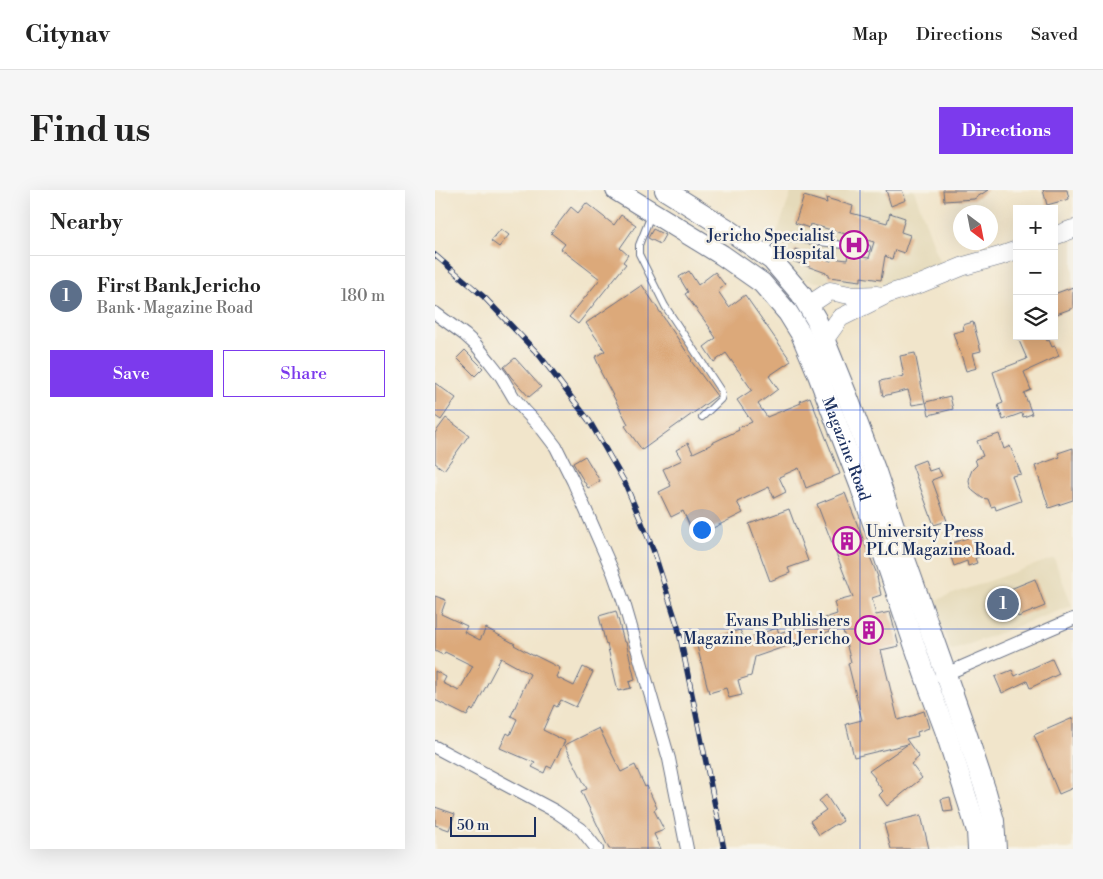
<!DOCTYPE html>
<html lang="en">
<head>
<meta charset="utf-8">
<style>
	:root { --surface:#fff; --page:#f6f6f6; --text:#222; --muted:#767676; --line:#e0e0e0; --accent:#7c3aed }
	body { margin:0; font-family:"Libre Bodoni",serif; background:var(--page); color:var(--text) }
	.controls { position:absolute; right:15px; top:15px; display:grid; overflow:hidden; border-radius:0px; box-shadow:0 5px 20px #0002 }
	.controls button { width:45px; height:45px; display:grid; place-items:center; padding:0; border:0; border-bottom:1px solid var(--line); background:var(--surface); color:var(--text); font:25px sans-serif }
	.compass { position:absolute; left:518px; top:15px; width:45px; height:45px; border-radius:50%; background:var(--surface); box-shadow:0 5px 20px #0002; rotate:148deg }
	.scale { position:absolute; left:15px; bottom:12px; width:86px; box-sizing:border-box; padding-left:5px; border:2px solid #1b2f5e; border-top:0; font-size:14px; line-height:18px; white-space:nowrap; color:#1b2f5e; -webkit-text-stroke:4px #f7f3e8; paint-order:stroke }
	.you { position:absolute; left:266px; top:339px; width:18px; height:18px; margin:-12px; border:4px solid #fff; border-radius:50%; background:#1a73e8; box-shadow:0 0 0 8px #1a73e833 }
	.badge { display:grid; place-items:center; width:32px; height:32px; border-radius:50%; background:var(--accent); color:#fff; font-size:16px; font-weight:700 }
	.pin { position:absolute; translate:-50% -50%; border:2px solid #fff; box-shadow:0 1px 5px #0006 }
	.list { margin:0; padding:0; list-style:none }
	h2 { display:flex; justify-content:space-between; align-items:center; height:65px; margin:0; padding:0 20px; font-size:21px }
	h2 small { font-size:16px; font-weight:400; color:var(--muted) }
	.list li { display:grid; grid-template-columns:32px 1fr auto; gap:15px; align-items:center; box-sizing:border-box; height:80px; padding:0 20px; border-top:1px solid var(--line) }
	.list b { display:block; font-size:19px; white-space:nowrap }
	.list p { margin:0; font-size:16px; white-space:nowrap; color:var(--muted) }
	.list em { font-size:16px; font-style:normal; color:var(--muted) }
	.actions { display:flex; gap:10px; padding:15px 20px }
	.actions a { flex:1; padding:11px 0; border:1px solid var(--accent); border-radius:0px; text-align:center; font-size:18px; color:var(--accent) }
	.actions .main { background:var(--accent); color:#fff }
	.icon { flex:none; width:28px; height:28px; fill:none; stroke:currentColor; stroke-width:2; stroke-linecap:round; stroke-linejoin:round }
	.map { position:relative; flex:none; width:638px; height:659px; overflow:hidden; border-radius:0px }
	header { display:flex; align-items:center; gap:30px; box-sizing:border-box; height:70px; padding:0 25px; background:var(--surface); border-bottom:1px solid var(--line) }
	header strong { font-size:24px }
	nav { display:flex; gap:28px; margin-inline-start:auto; font-size:18px }
	.intro { display:flex; align-items:center; justify-content:space-between; box-sizing:border-box; height:120px; padding:0 30px }
	h1 { margin:0; font-size:35px }
	.button { padding:12px 22px; border-radius:0px; background:var(--accent); color:#fff; font-size:18px; font-weight:700 }
	main { display:flex; gap:30px; padding:0 30px }
	aside { flex:1; background:var(--surface); border-radius:0px; box-shadow:0 5px 20px #0002 }
	.map>svg:first-child { display:block }
	.built { fill:#e5daba }
	.building { fill:#dca97a }
	.lines { fill:none; stroke-linecap:round; stroke-linejoin:round }
	.lane-casing { stroke:#666f84; stroke-width:8 }
	.street-casing { stroke:#666f84; stroke-width:14 }
	.secondary-casing { stroke:#666f84; stroke-width:19 }
	.primary-casing { stroke:#666f84; stroke-width:22 }
	.lane { stroke:#fff; stroke-width:6 }
	.street { stroke:#fff; stroke-width:12 }
	.secondary { stroke:#fff; stroke-width:18 }
	.primary { stroke:#fff; stroke-width:20 }
	.rail-casing { stroke:#1b2f5e; stroke-width:5.5 }
	.rail { stroke:#f7f3e8; stroke-width:4; stroke-dasharray:11; stroke-linecap:butt }
	.grid { fill:none; stroke:#1d4ed8; stroke-width:1; stroke-opacity:0.55 }
	.labels { text-anchor:middle; dominant-baseline:central; stroke-width:5; stroke-linejoin:round; paint-order:stroke }
	.poi-label { font-size:16px; fill:#1b2f5e; stroke:#f7f3e8; text-anchor:end }
	.street-label { font-size:16px; fill:#1b2f5e; stroke:#f7f3e8 }
</style>
</head>
<body>
<header>
<strong>Citynav</strong>
<nav><a>Map</a><a>Directions</a><a>Saved</a></nav>
</header>
<div class="intro"><h1>Find us</h1><a class="button">Directions</a></div>
<main>
<aside>
<h2>Nearby<small></small></h2>
<ul class="list">
<li><span class="badge" style="background:#5c6f8a">1</span><div><b>First Bank Jericho</b><p>Bank · Magazine Road</p></div><em>180 m</em></li>
</ul>
<div class="actions"><a class="main">Save</a><a>Share</a></div>
</aside>
<div class="map">
<svg width="638" height="659" viewBox="0 0 638 659">
	<rect width="100%" height="100%" fill="#f7f3e8"/>
	<filter id="ink" filterUnits="userSpaceOnUse"><feTurbulence type="fractalNoise" baseFrequency=".02" numOctaves="2"/><feDisplacementMap in="SourceGraphic" scale="10" xChannelSelector="R" yChannelSelector="G"/><feConvolveMatrix kernelMatrix="1 2 1 2 8 2 1 2 1" color-interpolation-filters="sRGB"/></filter>
	<filter id="wash" filterUnits="userSpaceOnUse"><feTurbulence type="fractalNoise" baseFrequency=".0096" numOctaves="4" result="noise"/><feDisplacementMap in="SourceGraphic" scale="20" xChannelSelector="R" yChannelSelector="G"/><feGaussianBlur stdDeviation="1.12" result="paint"/><feColorMatrix in="noise" values="0 0 0 0 0 0 0 0 0 0 0 0 0 0 0 0 0 1.4 0 .05"/><feComposite in="paint" operator="in"/></filter>
	<g filter="url(#wash)">
		<rect width="100%" height="100%" fill="#f1e5cb"/>
		<path class="built" d="M 357,0 L 479,0 L 506,75 L 488,84 L 431,98 L 388,93 L 364,89 L 338,66 L 342,43 Z
			M 619,368 L 637,416 L 516,461 L 498,411 Z"/>
		<g id="blocks">
			<path class="building" d="M 451,0 L 467,0 L 471,10 L 456,16 Z
				M 508,0 L 553,0 L 539,9 L 509,11 Z
				M 608,0 L 632,0 L 634,9 L 612,15 Z
				M 369,6 L 392,13 L 391,8 L 418,16 L 416,23 L 452,33 L 455,23 L 470,28 L 466,42 L 475,45 L 469,63 L 460,60 L 457,69 L 450,66 L 446,90 L 426,87 L 426,91 L 394,87 L 394,84 L 355,70 L 360,59 L 396,71 L 397,68 L 412,70 L 413,65 L 434,68 L 439,52 L 375,34 L 374,38 L 360,33 Z
				M 151,13 L 179,35 L 186,25 L 201,35 L 185,58 L 193,65 L 188,72 L 191,74 L 143,134 L 134,127 L 165,89 L 126,59 L 130,54 L 116,43 L 136,17 L 143,23 Z
				M 66,39 L 74,45 L 64,57 L 56,51 Z
				M 218,39 L 230,45 L 225,54 L 213,48 Z
				M 254,81 L 263,95 L 280,82 L 290,95 L 283,101 L 294,117 L 310,105 L 356,171 L 334,186 L 343,199 L 323,214 L 332,227 L 366,213 L 365,211 L 375,207 L 405,284 L 371,298 L 364,278 L 344,287 L 351,302 L 339,308 L 334,297 L 302,312 L 308,323 L 260,347 L 248,321 L 236,327 L 224,302 L 236,296 L 228,279 L 247,270 L 241,260 L 253,253 L 258,263 L 277,254 L 277,253 L 304,240 L 303,238 L 317,232 L 302,210 L 317,200 L 291,163 L 279,172 L 269,157 L 281,148 L 274,138 L 275,138 L 250,104 L 253,102 L 244,87 Z
				M 207,95 L 257,170 L 256,171 L 282,206 L 207,260 L 190,236 L 193,234 L 165,181 L 166,180 L 160,167 L 170,161 L 151,133 Z
				M 638,97 L 638,118 L 619,125 L 619,104 Z
				M 538,132 L 546,161 L 538,163 L 542,178 L 531,181 L 525,161 L 524,161 L 518,143 L 529,140 L 528,135 Z
				M 582,146 L 610,146 L 612,151 L 614,150 L 617,157 L 620,156 L 624,166 L 589,182 L 596,200 L 589,203 L 597,224 L 588,227 L 587,223 L 568,230 L 563,215 L 568,213 L 558,182 L 592,169 Z
				M 30,160 L 48,178 L 40,186 L 22,168 Z
				M 480,163 L 490,213 L 477,215 L 473,200 L 448,206 L 445,191 L 469,186 L 465,166 Z
				M 80,168 L 106,197 L 94,207 L 76,187 L 69,177 Z
				M 0,193 L 21,208 L 6,230 L 0,226 Z
				M 515,206 L 518,219 L 494,225 L 491,212 Z
				M 11,228 L 34,245 L 9,280 L 0,273 L 0,243 Z
				M 564,244 L 569,259 L 575,256 L 586,284 L 577,286 L 586,311 L 561,320 L 560,316 L 556,317 L 553,309 L 547,308 L 538,301 L 535,296 L 534,291 L 535,285 L 537,280 L 542,275 L 540,269 L 548,266 L 542,251 Z
				M 638,258 L 638,310 L 614,318 L 600,276 L 625,267 L 623,263 Z
				M 150,266 L 165,291 L 153,298 L 138,273 Z
				M 490,270 L 494,281 L 503,278 L 507,286 L 497,290 L 512,331 L 499,335 L 477,275 Z
				M 410,303 L 443,387 L 442,387 L 446,405 L 437,408 L 441,425 L 455,422 L 464,456 L 446,460 L 463,530 L 480,525 L 480,524 L 489,521 L 494,538 L 482,542 L 483,546 L 471,549 L 484,567 L 476,574 L 487,588 L 452,616 L 444,605 L 448,601 L 439,589 L 440,588 L 434,581 L 473,554 L 419,567 L 411,534 L 427,530 L 413,473 L 416,472 L 407,437 L 320,467 L 316,486 L 303,490 L 307,505 L 294,508 L 291,498 L 274,503 L 262,456 L 277,452 L 276,449 L 305,440 L 309,449 L 342,438 L 344,443 L 402,424 L 399,412 L 418,407 L 382,314 Z
				M 354,319 L 373,371 L 353,378 L 355,383 L 335,391 L 314,334 Z
				M 537,346 L 544,367 L 540,368 L 542,373 L 533,376 L 532,371 L 519,376 L 512,355 Z
				M 600,389 L 610,416 L 583,427 L 573,400 Z
				M 0,406 L 11,410 L 6,424 L 32,436 L 29,442 L 45,450 L 51,438 L 80,454 L 79,455 L 99,466 L 99,465 L 125,478 L 121,487 L 139,496 L 148,477 L 158,482 L 141,517 L 126,510 L 122,517 L 119,515 L 108,540 L 130,551 L 116,578 L 112,576 L 109,583 L 97,577 L 100,573 L 65,558 L 72,543 L 75,545 L 82,529 L 76,526 L 95,484 L 66,468 L 38,521 L 36,519 L 32,526 L 0,510 L 0,481 L 11,487 L 8,493 L 24,501 L 38,476 L 10,462 L 8,465 L 0,461 Z
				M 181,421 L 189,452 L 191,452 L 200,490 L 194,492 L 196,498 L 183,501 L 172,454 L 171,455 L 164,426 Z
				M 617,469 L 624,484 L 595,498 L 592,491 L 567,503 L 560,487 L 577,480 L 580,486 Z
				M 638,528 L 638,598 L 624,604 L 599,545 Z
				M 164,538 L 186,582 L 200,575 L 210,597 L 212,596 L 222,618 L 219,620 L 229,640 L 219,644 L 226,659 L 174,659 L 146,601 L 152,599 L 130,555 Z
				M 391,605 L 408,631 L 402,635 L 401,634 L 384,645 L 375,631 L 391,620 L 384,611 Z
				M 515,607 L 518,621 L 509,622 L 506,609 Z
				M 0,617 L 20,624 L 14,640 L 0,635 Z
				M 486,625 L 494,659 L 456,659 L 449,634 Z"/>
		</g>
	</g>
	<g filter="url(#ink)">
		<use href="#blocks" fill-opacity="0" stroke="#666f84" stroke-width="1"/>
		<g class="lines">
			<defs>
				<path id="lane" d="M 216,25 L 204,55 L 204,64 L 230,116 L 286,201 L 287,205 L 286,209 L 267,227
					M 327,61 L 337,50 L 346,47 L 432,58"/>
				<path id="street" d="M 0,123 L 30,145 L 41,155 L 55,172 L 66,186 L 79,208 L 90,221 L 108,240 L 121,257 L 138,291 L 178,382 L 189,413 L 234,569 L 252,659
					M 506,486 L 638,429
					M 0,557 L 120,621 L 146,639 L 162,659"/>
				<path id="secondary" d="M 619,46 L 638,39
					M 374,115 L 395,101 L 419,106 L 442,105
					M 390,149 L 405,128 L 453,104 L 485,94 L 529,76 L 565,66 L 582,60"/>
				<g id="primary">
					<path id="s1" d="M 181,0 L 287,65 L 327,93 L 353,123 L 366,144 L 382,182 L 425,295 L 492,492 L 510,540 L 534,615 L 542,641 L 543,659"/>
					<path d="M 230,0 L 294,40 L 337,70 L 366,104 L 381,129 L 413,208 L 441,282 L 471,372 L 526,527 L 551,602 L 559,631 L 561,659"/>
				</g>
			</defs>
			<use href="#lane" class="lane-casing"/>
			<use href="#street" class="street-casing"/>
			<use href="#secondary" class="secondary-casing"/>
			<use href="#primary" class="primary-casing"/>
			<use href="#lane" class="lane"/>
			<use href="#street" class="street"/>
			<use href="#secondary" class="secondary"/>
			<use href="#primary" class="primary"/>
			<defs>
				<path id="rail" d="M 0,65 L 49,107 L 105,166 L 155,232 L 189,291 L 218,359 L 243,437 L 289,659"/>
			</defs>
			<use href="#rail" class="rail-casing"/>
			<use href="#rail" class="rail"/>
		</g>
	</g>
	<path class="grid" d="M 213,0 L 213,659M 425,0 L 425,659M 0,220 L 638,220M 0,439 L 638,439"/>
	<defs>
		<symbol id="hospital-ring" viewBox="-11 -11 22 22"><circle r="9.5" fill="#f7f3e8" stroke="#b5179e" stroke-width="1.5"/><path d="M-5-5h3v3.5h4V-5h3V5h-3V1.5h-4V5h-3Z" fill="#b5179e"/></symbol>
		<symbol id="building-ring" viewBox="-11 -11 22 22"><circle r="9.5" fill="#f7f3e8" stroke="#b5179e" stroke-width="1.5"/><path d="M-4-6H4V6H1V3H-1V6H-4ZM-2.5-4.3h1.7v1.8h-1.7ZM.8-4.3h1.7v1.8H.8ZM-2.5-1h1.7V.8h-1.7ZM.8-1h1.7V.8H.8Z" fill="#b5179e"/></symbol>
	</defs>
	<g fill-rule="evenodd">
		<use href="#hospital-ring" x="403" y="39" width="32" height="32"/>
		<use href="#building-ring" x="396" y="335" width="32" height="32"/>
		<use href="#building-ring" x="418" y="424" width="32" height="32"/>
	</g>
	<g class="labels">
		<g class="poi-label">
			<text x="400" y="46">Jericho Specialist<tspan x="400" dy="18">Hospital</tspan></text>
			<text x="431" y="342" text-anchor="start">University Press<tspan x="431" dy="18">PLC Magazine Road.</tspan></text>
			<text x="415" y="431">Evans Publishers<tspan x="415" dy="18">Magazine Road,Jericho</tspan></text>
		</g>
		<g class="street-label">
			<text stroke="none"><textPath href="#s1" startOffset="361">Magazine Road</textPath></text>
		</g>
	</g>
</svg>
<div class="controls">
<button>+</button>
<button>−</button>
<button><svg class="icon" aria-label="layers" viewBox="0 0 24 24"><path d="M12 4l9 5-9 5-9-5zM3 14l9 5 9-5"/></svg></button>
</div>
<svg class="compass" viewBox="-18 -18 36 36"><path d="M0-13l5 13h-10z" fill="#e53935"/><path d="M0 13l5-13h-10z" fill="#767676"/></svg>
<div class="scale">50 m</div>
<div class="you"></div>
<div class="pin badge" style="left:568px;top:414px;background:#5c6f8a">1</div>
</div>
</main>
</body>
</html>
